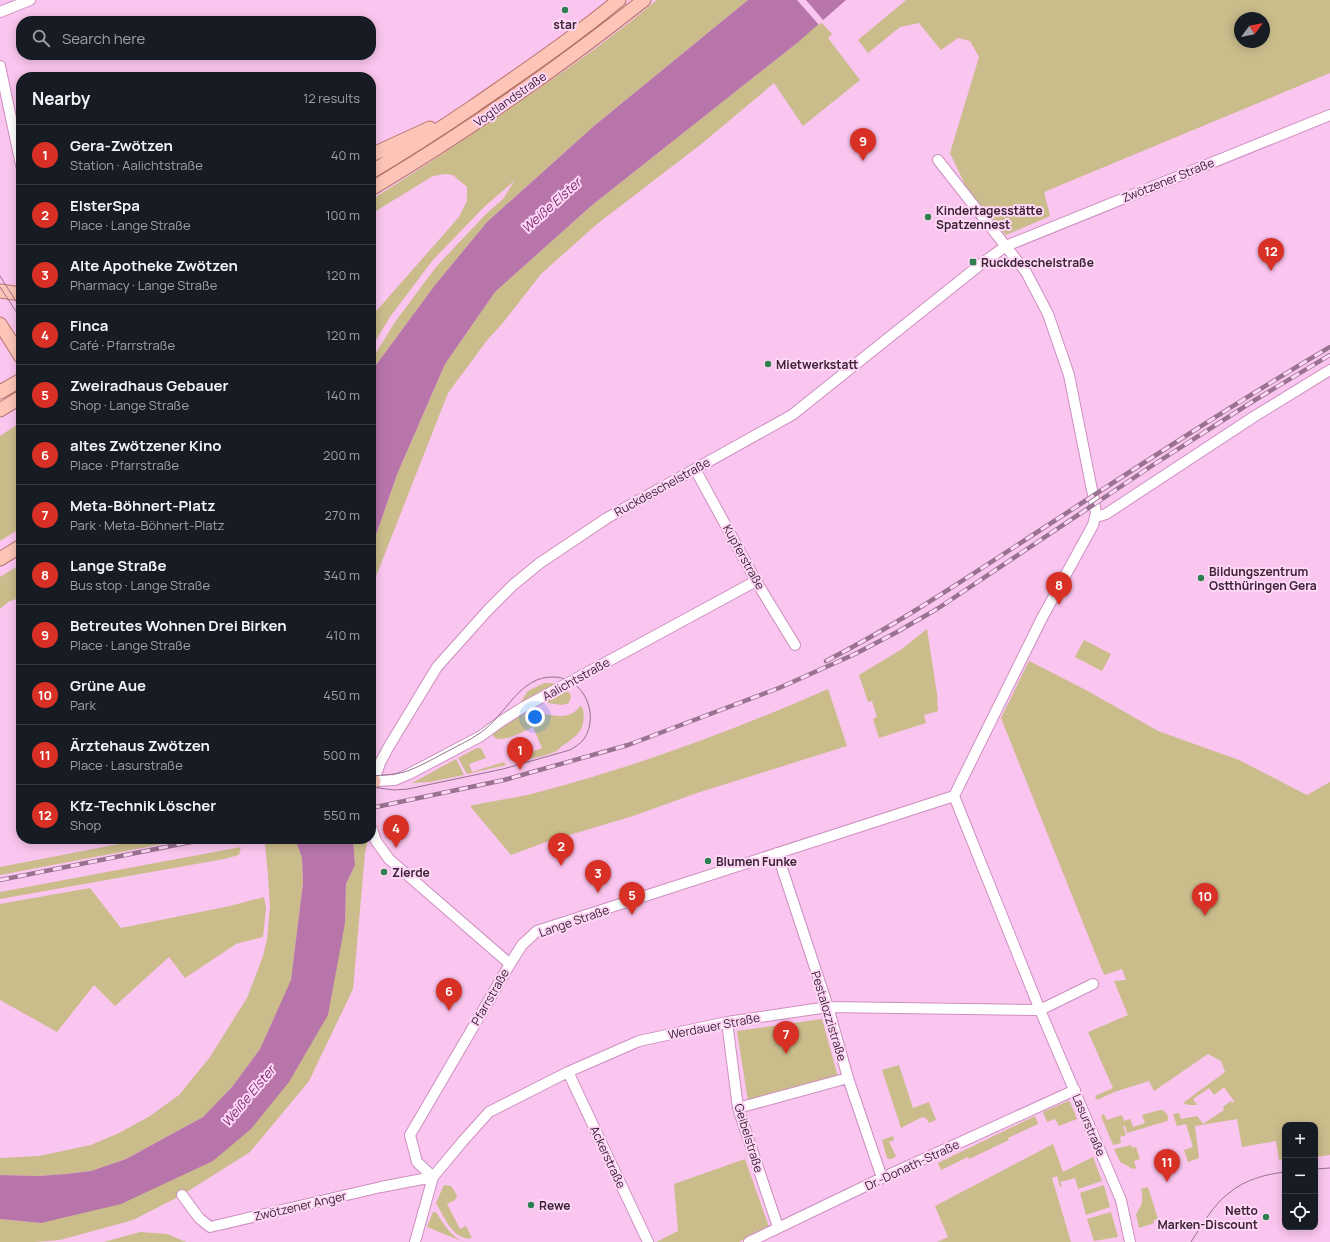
<!DOCTYPE html>
<html lang="en">
<head>
<meta charset="utf-8">
<style>
	:root { --surface:#171b24; --page:#20242c; --text:#f1f3f6; --muted:#9ea1a6; --line:#363941; --accent:#d93025 }
	body { margin:0; font-family:Manrope,sans-serif; background:var(--page); color:var(--text) }
	.controls { position:absolute; right:12px; bottom:12px; display:grid; overflow:hidden; border-radius:8px; box-shadow:0 2px 10px #0003 }
	.controls button { width:36px; height:36px; display:grid; place-items:center; padding:0; border:0; border-bottom:1px solid var(--line); background:var(--surface); color:var(--text); font:20px sans-serif }
	.compass { position:absolute; left:1234px; top:12px; width:36px; height:36px; border-radius:50%; background:var(--surface); box-shadow:0 2px 10px #0003; rotate:58deg }
	.you { position:absolute; left:535px; top:717px; width:14px; height:14px; margin:-10px; border:3px solid #fff; border-radius:50%; background:#1a73e8; box-shadow:0 0 0 6px #1a73e833 }
	.badge { display:grid; place-items:center; width:26px; height:26px; border-radius:50%; background:var(--accent); color:#fff; font-size:13px; font-weight:700 }
	.pin { position:absolute; translate:-50% -33px; filter:drop-shadow(0 1px 2px #0008) }
	.pin::after { content:''; position:absolute; top:21px; width:14px; height:12px; background:inherit; clip-path:polygon(0 0,100% 0,50% 100%) }
	.list { margin:0; padding:0; list-style:none }
	h2 { display:flex; justify-content:space-between; align-items:center; height:52px; margin:0; padding:0 16px; font-size:17px }
	h2 small { font-size:13px; font-weight:400; color:var(--muted) }
	.list li { display:grid; grid-template-columns:26px 1fr auto; gap:12px; align-items:center; box-sizing:border-box; height:60px; padding:0 16px; border-top:1px solid var(--line) }
	.list b { display:block; font-size:15px; white-space:nowrap }
	.list p { margin:0; font-size:13px; white-space:nowrap; color:var(--muted) }
	.list em { font-size:13px; font-style:normal; color:var(--muted) }
	.icon { flex:none; width:22px; height:22px; fill:none; stroke:currentColor; stroke-width:2; stroke-linecap:round; stroke-linejoin:round }
	.map { position:relative; flex:none; width:1330px; height:1242px; overflow:hidden }
	.search { position:absolute; background:var(--surface); box-shadow:0 2px 10px #0003; left:16px; top:16px; width:360px; height:44px; display:flex; align-items:center; gap:10px; box-sizing:border-box; padding:0 14px; border-radius:16px; color:var(--muted); font-size:15px }
	.panel { position:absolute; background:var(--surface); box-shadow:0 2px 10px #0003; left:16px; top:72px; width:360px; height:772px; border-radius:16px }
	.map>svg:first-child { display:block }
	.green { fill:#cabc8b; fill-rule:evenodd }
	.water { fill:#b775aa }
	.pier { fill:#fac5ee }
	.lines { fill:none; stroke-linecap:round; stroke-linejoin:round }
	.minor-casing { stroke:#cd8fc0; stroke-width:12 }
	.major-casing { stroke:#b8746b; stroke-width:15 }
	.minor { stroke:#fff; stroke-width:10 }
	.major { stroke:#fdc5b8; stroke-width:13 }
	.tram { stroke:#98728f; stroke-width:1 }
	.rail-casing { stroke:#98728f; stroke-width:4.5 }
	.rail { stroke:#ffd7f6; stroke-width:3; stroke-dasharray:9; stroke-linecap:butt }
	.poi-dot { fill:#2f8050; stroke:#ffd7f6; stroke-width:1.5 }
	.labels { text-anchor:middle; dominant-baseline:central; stroke-width:4; stroke-linejoin:round; paint-order:stroke }
	.poi-label { font-size:12px; font-weight:bold; fill:#3b2336; stroke:#ffd7f6; text-anchor:start }
	.street-label { font-size:12px; fill:#3b2336; stroke:#ffd7f6 }
	.water-label { font-size:13px; font-style:italic; fill:#7d2c70; stroke:#ffd7f6 }
</style>
</head>
<body>
<div class="map">
<svg width="1330" height="1242" viewBox="0 0 1330 1242">
	<rect width="100%" height="100%" fill="#fac5ee"/>
	<path class="green" d="M 657,0 L 748,0 L 594,126 L 487,222 L 435,285 L 376,365 L 371,374 L 371,361 L 395,322 L 436,267 L 485,215 L 503,199 L 515,180 L 483,208 L 432,261 L 390,317 L 371,348 L 371,317 L 459,217 L 467,201 L 467,187 L 453,175 L 445,174 L 433,176 L 371,214 L 371,200 C 428,164 483,127 538,89 C 579,61 619,32 657,0 Z
		M 906,0 L 1330,0 L 1330,73 L 1044,192 L 1050,216 L 1006,235 L 969,193 L 950,153 L 979,57 L 970,41 L 958,38 L 941,50 L 919,23 L 900,27 L 868,53 L 858,40 ZM 1240,18 L 1264,18 L 1264,42 L 1240,42 Z
		M 820,21 L 832,34 L 828,38 L 860,80 L 803,126 L 774,83 L 700,145 L 597,224 L 541,274 L 502,324 L 488,339 L 448,393 L 371,589 L 371,549 L 398,472 L 445,364 L 495,292 L 591,206 L 797,43 Z
		M 21,422 L 21,528 L 0,541 L 0,436 Z
		M 21,564 L 21,597 L 8,602 L 0,609 L 0,577 Z
		M 927,629 L 937,694 L 938,711 L 924,715 L 926,723 L 879,738 L 873,719 L 877,717 L 872,701 L 868,702 L 859,675 L 902,649 Z
		M 1084,640 L 1111,654 L 1102,671 L 1075,657 Z
		M 1029,661 L 1086,690 L 1158,731 L 1239,760 L 1307,795 L 1330,782 L 1330,1155 L 1315,1157 L 1315,1125 L 1285,1125 L 1285,1159 L 1279,1160 L 1276,1141 L 1242,1147 L 1237,1119 L 1195,1126 L 1199,1158 L 1188,1162 L 1184,1150 L 1193,1147 L 1186,1124 L 1177,1126 L 1173,1114 L 1179,1113 L 1181,1119 L 1197,1116 L 1203,1124 L 1224,1110 L 1223,1107 L 1231,1101 L 1232,1103 L 1234,1101 L 1224,1087 L 1214,1095 L 1209,1088 L 1193,1099 L 1197,1105 L 1189,1105 L 1183,1103 L 1225,1072 L 1221,1061 L 1208,1054 L 1154,1091 L 1149,1081 L 1114,1092 L 1097,1100 L 1095,1096 L 1113,1088 L 1088,1032 L 1128,1015 L 1114,981 L 1126,980 L 1122,969 L 1104,975 L 1001,718 Z
		M 544,683 L 555,683 L 556,684 L 520,703 L 528,691 Z
		M 828,689 L 847,746 L 697,793 L 633,816 L 546,842 L 511,855 L 470,806 C 493,801 516,798 539,792 C 638,766 735,730 828,689 Z
		M 566,690 L 568,691 L 571,696 L 569,703 L 562,705 L 548,703 L 547,701 Z
		M 580,706 L 583,708 C 586,729 579,735 562,746 C 559,749 556,752 552,753 C 542,757 531,758 521,761 L 519,757 L 542,748 L 533,727 C 524,731 500,745 493,736 L 493,734 C 503,727 513,717 525,714 C 544,709 566,726 580,706 Z
		M 477,748 L 481,748 L 486,758 L 469,764 L 472,772 L 504,762 L 506,765 L 467,774 L 458,758 Z
		M 456,759 L 464,775 L 430,782 L 412,783 Z
		M 145,839 L 189,839 L 0,875 L 0,867 Z
		M 267,839 L 295,839 L 302,858 L 303,883 L 291,981 L 260,1049 L 232,1087 L 203,1117 L 126,1159 L 91,1171 L 66,1174 L 38,1176 L 0,1175 L 0,1158 L 39,1156 L 91,1145 L 119,1133 L 150,1116 L 179,1095 L 210,1057 L 247,998 L 263,956 L 267,939 L 270,907 L 268,875 L 265,844 Z
		M 353,839 L 368,839 L 365,853 L 353,989 L 309,1081 L 250,1152 L 182,1195 L 133,1220 L 60,1240 L 34,1242 L 0,1242 L 0,1219 L 41,1223 L 213,1161 L 345,923 L 346,884 L 355,865 Z
		M 241,847 L 239,855 L 224,859 L 0,899 L 0,892 Z
		M 90,888 L 121,928 L 230,906 L 264,897 L 266,908 L 263,937 L 236,944 L 185,978 L 169,957 L 115,1006 L 94,985 L 57,1032 L 0,1000 L 0,904 Z
		M 822,1019 L 838,1077 L 748,1101 L 737,1031 Z
		M 899,1065 L 913,1108 L 929,1102 L 936,1120 L 929,1123 L 926,1118 L 922,1117 L 901,1128 L 882,1070 Z
		M 1068,1101 L 1070,1102 L 1077,1119 L 1059,1126 L 1055,1119 L 1047,1122 L 1043,1112 Z
		M 1160,1110 C 1165,1110 1168,1114 1168,1119 L 1167,1121 L 1127,1133 L 1125,1126 L 1123,1126 L 1126,1135 L 1120,1137 L 1121,1143 L 1113,1145 L 1101,1116 L 1104,1114 L 1107,1120 L 1122,1115 L 1124,1121 L 1130,1119 L 1133,1127 L 1145,1123 L 1142,1115 Z
		M 1035,1116 L 1038,1124 L 1008,1138 L 1009,1140 L 969,1159 L 968,1157 L 941,1170 L 938,1163 Z
		M 893,1136 L 894,1140 L 889,1142 L 896,1156 L 892,1159 L 889,1159 L 887,1158 L 882,1140 Z
		M 1053,1144 L 1063,1172 L 1093,1157 L 1102,1181 L 1078,1189 L 1075,1178 L 1060,1182 L 1062,1187 L 1060,1187 L 1057,1176 L 1052,1178 L 1071,1242 L 937,1242 L 948,1237 L 935,1206 Z
		M 1131,1145 L 1132,1148 L 1136,1147 L 1140,1159 L 1134,1161 L 1136,1168 L 1133,1169 L 1120,1162 L 1114,1149 Z
		M 745,1159 L 769,1227 L 739,1242 L 656,1242 L 678,1231 L 674,1184 Z
		M 444,1185 L 451,1186 L 457,1195 L 455,1200 L 447,1204 L 460,1229 L 466,1226 L 472,1238 C 454,1242 443,1215 436,1203 Z
		M 1104,1185 L 1110,1207 L 1086,1215 L 1080,1193 Z
		M 1148,1187 L 1158,1219 L 1153,1221 L 1154,1223 L 1139,1228 L 1136,1214 C 1142,1205 1144,1200 1141,1189 Z
		M 433,1212 L 436,1212 C 443,1223 451,1237 464,1242 L 427,1227 Z
		M 1111,1212 L 1118,1237 L 1094,1241 L 1087,1219 Z
		M 140,1232 L 167,1234 L 186,1242 L 104,1242 Z"/>
	<path class="water" d="M 748,0 L 846,0 L 797,43 L 591,206 L 495,292 L 445,364 L 398,472 L 371,549 L 371,374 L 376,365 L 435,285 L 487,222 L 594,126 Z
		M 295,839 L 353,839 L 355,865 L 346,884 L 345,923 L 328,1015 L 289,1082 L 251,1129 L 213,1161 L 121,1204 L 41,1223 L 0,1219 L 0,1175 L 38,1176 L 66,1174 L 91,1171 L 126,1159 L 203,1117 L 232,1087 L 260,1049 L 291,980 L 303,883 L 302,858 Z"/>
	<path class="pier" d="M 797,0 L 806,0 L 824,21 L 819,25 Z"/>
	<g class="lines">
		<defs>
			<path id="minor" d="M 0,12 L 30,0
				M 0,66 L 21,165
				M 695,469 L 756,581 L 795,645
				M 1096,517 L 1106,514 L 1255,416 L 1330,370
				M 756,581 L 522,708 L 500,722 L 481,736 L 409,774 L 395,780 L 374,781 L 380,763 L 388,748 L 437,667 L 488,610 L 513,585 L 540,563 L 607,518 L 792,415 L 981,264 L 1006,246 L 1330,115
				M 954,796 L 1040,1010 L 1121,1200 L 1130,1242
				M 372,829 L 376,841 L 389,859 L 510,964 L 410,1135 L 417,1162 L 433,1177
				M 777,853 L 828,1007 L 848,1078 L 882,1178
				M 510,964 L 522,945 L 537,931 L 954,796 L 1042,618 L 1093,525 L 1096,513 L 1093,495 L 1069,375 L 1048,314 L 1026,272 L 938,160
				M 727,1022 L 738,1108 L 778,1227
				M 568,1072 L 648,1242
				M 738,1108 L 848,1078
				M 182,1195 L 199,1218 L 210,1227 L 381,1187 L 433,1177
				M 415,1242 L 433,1177 L 463,1141 L 489,1112 L 568,1072 L 639,1041 L 727,1022 L 828,1007 L 1040,1010 L 1093,984
				M 749,1242 L 882,1178 L 1075,1090"/>
			<path id="major" d="M 371,155 L 430,128
				M 371,172 C 406,151 440,129 474,106 C 523,72 573,38 619,0
				M 371,189 C 466,132 557,69 644,0
				M 0,291 L 21,294
				M 0,324 L 21,357
				M 0,392 L 21,380
				M 0,410 L 21,397
				M 0,559 L 21,546
				M 371,782 L 374,781"/>
		</defs>
		<use href="#minor" class="minor-casing"/>
		<use href="#major" class="major-casing"/>
		<use href="#minor" class="minor"/>
		<use href="#major" class="major"/>
		<path class="tram" d="M 0,276 L 21,309
			M 0,287 L 21,319
			M 371,776 C 383,775 398,775 410,770 C 423,765 436,757 448,751 C 459,745 470,740 480,733 C 506,716 519,675 555,677 C 584,678 600,715 584,739 C 580,744 575,747 570,750 L 503,769 L 408,789 L 394,790 L 371,787
			M 1315,1169 L 1330,1168
			M 1191,1242 C 1202,1225 1213,1205 1229,1193 C 1244,1180 1266,1174 1285,1172"/>
		<defs>
			<path id="rail" d="M 826,661 C 902,622 971,575 1042,529 C 1137,467 1232,405 1330,347
				M 371,808 L 504,780 L 628,745 L 779,688 L 855,654 L 897,632 L 937,609 L 1153,465 L 1255,400 L 1330,355
				M 0,880 L 206,839"/>
		</defs>
		<use href="#rail" class="rail-casing"/>
		<use href="#rail" class="rail"/>
	</g>
	<g class="poi-dot">
		<circle cx="565" cy="10" r="4"/>
		<circle cx="928" cy="217" r="4"/>
		<rect x="969" y="258" width="8" height="8" rx="2"/>
		<circle cx="768" cy="364" r="4"/>
		<circle cx="1201" cy="578" r="4"/>
		<circle cx="708" cy="861" r="4"/>
		<circle cx="384" cy="872" r="4"/>
		<circle cx="531" cy="1205" r="4"/>
		<circle cx="1266" cy="1217" r="4"/>
	</g>
	<g class="labels">
		<g class="poi-label">
			<text x="565" y="24" text-anchor="middle">star</text>
			<text x="936" y="210">Kindertagesstätte<tspan x="936" dy="14">Spatzennest</tspan></text>
			<text x="981" y="262">Ruckdeschelstraße</text>
			<text x="776" y="364">Mietwerkstatt</text>
			<text x="1209" y="571">Bildungszentrum<tspan x="1209" dy="14">Ostthüringen Gera</tspan></text>
			<text x="716" y="861">Blumen Funke</text>
			<text x="392" y="872">Zierde</text>
			<text x="539" y="1205">Rewe</text>
			<text x="1258" y="1210" text-anchor="end">Netto<tspan x="1258" dy="14">Marken-Discount</tspan></text>
		</g>
		<g class="street-label">
			<text transform="translate(510 99) rotate(-35)">Vogtlandstraße</text>
			<text transform="translate(1168 180) rotate(-22)">Zwötzener Straße</text>
			<text transform="translate(662 487) rotate(-29)">Ruckdeschelstraße</text>
			<text transform="translate(744 557) rotate(61)">Kupferstraße</text>
			<text transform="translate(576 679) rotate(-29)">Aalichtstraße</text>
			<text transform="translate(574 921) rotate(-19)">Lange Straße</text>
			<text transform="translate(490 997) rotate(-60)">Pfarrstraße</text>
			<text transform="translate(829 1016) rotate(73)">Pestalozzistraße</text>
			<text transform="translate(714 1026) rotate(-11)">Werdauer Straße</text>
			<text transform="translate(1089 1125) rotate(67)">Lasurstraße</text>
			<text transform="translate(749 1138) rotate(73)">Geibelstraße</text>
			<text transform="translate(608 1157) rotate(65)">Ackerstraße</text>
			<text transform="translate(912 1165) rotate(-25)">Dr.-Donath-Straße</text>
			<text transform="translate(300 1206) rotate(-13)">Zwötzener Anger</text>
		</g>
		<g class="water-label">
			<text transform="translate(551 205) rotate(-42)">Weiße Elster</text>
			<text transform="translate(248 1096) rotate(-50)">Weiße Elster</text>
		</g>
	</g>
</svg>
<div class="controls">
<button>+</button>
<button>−</button>
<button><svg class="icon" aria-label="locate" viewBox="0 0 24 24"><circle cx="12" cy="12" r="6"/><path d="M12 2v4M12 18v4M2 12h4M18 12h4"/></svg></button>
</div>
<svg class="compass" viewBox="-18 -18 36 36"><path d="M0-13l5 13h-10z" fill="#e53935"/><path d="M0 13l5-13h-10z" fill="#9ea1a6"/></svg>
<div class="you"></div>
<div class="pin badge" style="left:520px;top:770px">1</div>
<div class="pin badge" style="left:561px;top:866px">2</div>
<div class="pin badge" style="left:598px;top:893px">3</div>
<div class="pin badge" style="left:396px;top:848px">4</div>
<div class="pin badge" style="left:632px;top:915px">5</div>
<div class="pin badge" style="left:449px;top:1011px">6</div>
<div class="pin badge" style="left:786px;top:1054px">7</div>
<div class="pin badge" style="left:1059px;top:605px">8</div>
<div class="pin badge" style="left:863px;top:161px">9</div>
<div class="pin badge" style="left:1205px;top:916px">10</div>
<div class="pin badge" style="left:1167px;top:1182px">11</div>
<div class="pin badge" style="left:1271px;top:271px">12</div>
<div class="search"><svg class="icon" aria-label="search" viewBox="0 0 24 24"><circle cx="10" cy="10" r="6"/><path d="M15 15l6 6"/></svg>Search here</div>
<section class="panel">
<h2>Nearby<small>12 results</small></h2>
<ul class="list">
<li><span class="badge">1</span><div><b>Gera-Zwötzen</b><p>Station · Aalichtstraße</p></div><em>40 m</em></li>
<li><span class="badge">2</span><div><b>ElsterSpa</b><p>Place · Lange Straße</p></div><em>100 m</em></li>
<li><span class="badge">3</span><div><b>Alte Apotheke Zwötzen</b><p>Pharmacy · Lange Straße</p></div><em>120 m</em></li>
<li><span class="badge">4</span><div><b>Finca</b><p>Café · Pfarrstraße</p></div><em>120 m</em></li>
<li><span class="badge">5</span><div><b>Zweiradhaus Gebauer</b><p>Shop · Lange Straße</p></div><em>140 m</em></li>
<li><span class="badge">6</span><div><b>altes Zwötzener Kino</b><p>Place · Pfarrstraße</p></div><em>200 m</em></li>
<li><span class="badge">7</span><div><b>Meta-Böhnert-Platz</b><p>Park · Meta-Böhnert-Platz</p></div><em>270 m</em></li>
<li><span class="badge">8</span><div><b>Lange Straße</b><p>Bus stop · Lange Straße</p></div><em>340 m</em></li>
<li><span class="badge">9</span><div><b>Betreutes Wohnen Drei Birken</b><p>Place · Lange Straße</p></div><em>410 m</em></li>
<li><span class="badge">10</span><div><b>Grüne Aue</b><p>Park</p></div><em>450 m</em></li>
<li><span class="badge">11</span><div><b>Ärztehaus Zwötzen</b><p>Place · Lasurstraße</p></div><em>500 m</em></li>
<li><span class="badge">12</span><div><b>Kfz-Technik Löscher</b><p>Shop</p></div><em>550 m</em></li>
</ul>
</section>
</div>
</body>
</html>
